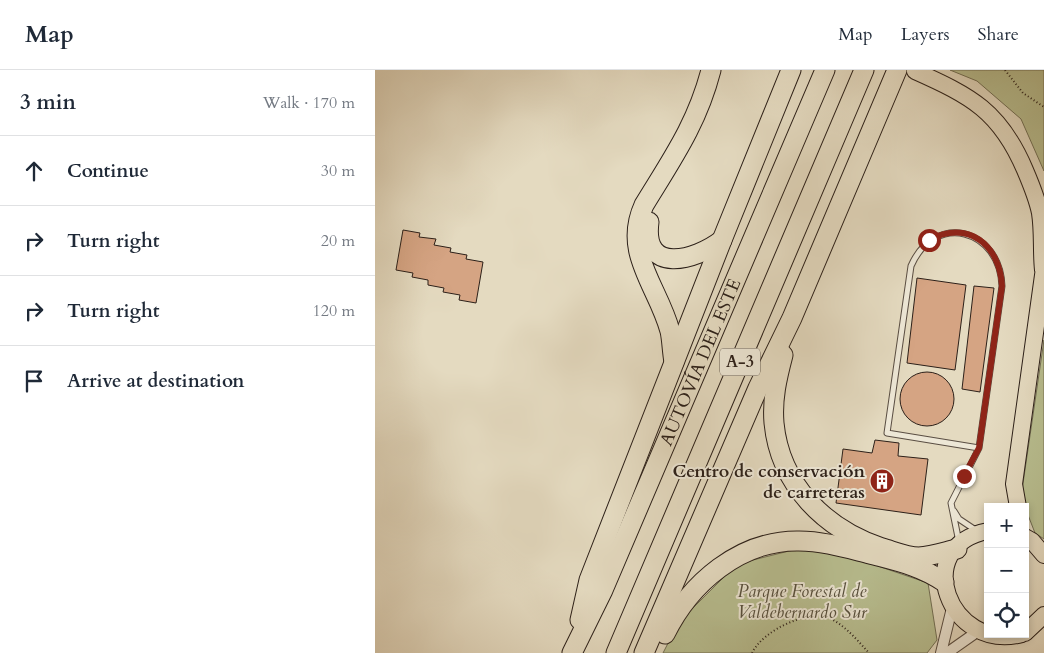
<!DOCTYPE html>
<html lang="en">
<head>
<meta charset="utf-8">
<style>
	:root { --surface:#fff; --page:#f2f2f3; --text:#1f2937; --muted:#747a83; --line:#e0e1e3 }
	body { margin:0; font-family:Cardo,serif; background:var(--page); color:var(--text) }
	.controls { position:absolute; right:15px; bottom:15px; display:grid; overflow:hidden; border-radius:0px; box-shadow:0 2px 8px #0003 }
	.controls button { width:45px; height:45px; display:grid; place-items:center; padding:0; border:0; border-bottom:1px solid var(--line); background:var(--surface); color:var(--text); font:25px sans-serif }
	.stop { position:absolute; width:15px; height:15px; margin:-11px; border:4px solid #8f2418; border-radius:50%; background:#fff }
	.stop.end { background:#8f2418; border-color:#fff; box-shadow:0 1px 5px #0008 }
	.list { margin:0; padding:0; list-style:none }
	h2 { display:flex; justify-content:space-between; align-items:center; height:65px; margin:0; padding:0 20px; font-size:21px }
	h2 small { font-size:16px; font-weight:400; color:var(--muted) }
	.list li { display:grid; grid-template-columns:32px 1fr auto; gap:15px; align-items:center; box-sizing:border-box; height:70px; padding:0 20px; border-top:1px solid var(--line) }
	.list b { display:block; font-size:19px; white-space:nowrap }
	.list em { font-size:16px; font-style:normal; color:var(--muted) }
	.icon { flex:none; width:28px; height:28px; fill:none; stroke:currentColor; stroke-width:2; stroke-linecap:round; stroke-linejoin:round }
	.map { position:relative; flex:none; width:669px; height:583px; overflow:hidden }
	header { display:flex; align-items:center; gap:30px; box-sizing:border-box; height:70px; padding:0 25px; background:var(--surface); border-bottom:1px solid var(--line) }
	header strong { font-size:24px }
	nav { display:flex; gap:28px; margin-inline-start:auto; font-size:18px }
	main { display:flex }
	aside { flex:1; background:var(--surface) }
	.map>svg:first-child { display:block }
	.green { fill:#b8be90; stroke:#726f54 }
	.building { fill:#d5a483; stroke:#2c2019 }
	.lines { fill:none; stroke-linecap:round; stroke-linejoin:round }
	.service-casing { stroke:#5a4e43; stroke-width:7 }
	.minor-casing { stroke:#5a4e43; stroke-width:12 }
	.primary-casing { stroke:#2c2019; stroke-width:18 }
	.motorway-casing { stroke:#2c2019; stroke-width:21 }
	.path { stroke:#2c2019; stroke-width:2; stroke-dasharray:1 2.5; stroke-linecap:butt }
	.service { stroke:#ede7d6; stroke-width:5 }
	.minor { stroke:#ede7d6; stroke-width:10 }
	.primary { stroke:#e4dac0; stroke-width:16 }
	.motorway { stroke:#e4dac0; stroke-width:19 }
	.route { stroke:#8f2418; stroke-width:6 }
	.labels { text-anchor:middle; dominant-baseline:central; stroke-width:4; stroke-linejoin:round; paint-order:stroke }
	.shield { fill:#ede7d6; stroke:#665c52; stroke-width:1 }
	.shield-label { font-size:16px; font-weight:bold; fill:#2c2019 }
	.street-label { font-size:18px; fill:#2c2019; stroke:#ede7d6 }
	.poi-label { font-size:18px; font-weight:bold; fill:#2c2019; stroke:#ede7d6; text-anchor:end }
	.park-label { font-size:18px; font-style:italic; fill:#564f3d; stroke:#ede7d6 }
</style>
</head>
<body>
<header>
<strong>Map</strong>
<nav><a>Map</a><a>Layers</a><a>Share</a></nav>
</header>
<main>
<aside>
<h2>3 min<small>Walk · 170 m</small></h2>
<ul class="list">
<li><svg class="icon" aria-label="ahead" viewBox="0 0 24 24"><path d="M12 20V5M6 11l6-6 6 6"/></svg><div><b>Continue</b></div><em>30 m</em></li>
<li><svg class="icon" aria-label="right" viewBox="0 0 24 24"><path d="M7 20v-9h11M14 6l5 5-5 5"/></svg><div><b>Turn right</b></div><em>20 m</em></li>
<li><svg class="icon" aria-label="right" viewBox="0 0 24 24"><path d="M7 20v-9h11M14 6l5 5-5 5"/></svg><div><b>Turn right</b></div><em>120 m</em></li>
<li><svg class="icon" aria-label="arrive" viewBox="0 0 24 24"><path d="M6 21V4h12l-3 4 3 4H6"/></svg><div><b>Arrive at destination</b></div></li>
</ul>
</aside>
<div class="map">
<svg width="669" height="583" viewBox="0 0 669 583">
	<rect width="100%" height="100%" fill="#e4dac0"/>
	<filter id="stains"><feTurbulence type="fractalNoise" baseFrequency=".004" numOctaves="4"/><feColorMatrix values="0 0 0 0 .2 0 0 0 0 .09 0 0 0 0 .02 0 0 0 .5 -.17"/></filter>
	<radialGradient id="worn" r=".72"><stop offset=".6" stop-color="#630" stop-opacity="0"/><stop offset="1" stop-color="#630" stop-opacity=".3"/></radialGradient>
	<path class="green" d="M 575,0 L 669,0 L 669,101 L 646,49 L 602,11 Z
		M 669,270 L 669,469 L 660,463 L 646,427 Z
		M 426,478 L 488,491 L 553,513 L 562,570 L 552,583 L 288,583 L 304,552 L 362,494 Z"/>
	<path class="building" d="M 28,160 L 45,163 L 44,167 L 61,169 L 59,175 L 76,178 L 75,182 L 92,185 L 91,189 L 108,192 L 101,233 L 84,230 L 85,225 L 68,222 L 69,218 L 53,215 L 53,210 L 37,207 L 38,203 L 21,200 Z
		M 542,208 L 591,215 L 580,300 L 532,293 Z
		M 599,216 L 619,218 L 605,322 L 587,319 Z
		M525 329a27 27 0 1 1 54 0a27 27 0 1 1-54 0Z
		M 500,370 L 524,373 L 523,386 L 553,389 L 546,445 L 461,433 L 468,379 L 497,383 Z"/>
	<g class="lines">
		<defs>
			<path id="service" d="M 579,441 L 584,449 L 602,461
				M 584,472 L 576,433 L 604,378 L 627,216 C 625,159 560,141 536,196 L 512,363 L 604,378"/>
			<path id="minor" d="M 566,583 L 576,542
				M 572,583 L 599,564"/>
			<path id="primary" d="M 540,1 C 596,26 625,41 650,100 C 656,114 662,128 665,143 C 668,162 666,181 668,200
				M 643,437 L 639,414 L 669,198
				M 613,461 C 534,476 574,583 647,564
				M 650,467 L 657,471 L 669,485
				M 650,563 L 669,545"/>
			<g id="motorway">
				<path d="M 274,152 C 267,205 320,191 347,170"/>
				<path d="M 408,285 C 402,308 397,329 399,353 C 405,415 450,459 507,478 C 518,481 532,487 544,487 C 557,486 569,482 582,479"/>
				<path d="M 299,292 C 297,281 297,270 295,261 C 283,216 247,183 269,135 C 297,89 322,54 336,0"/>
				<path d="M 205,550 L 214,510 L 347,170 L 416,0"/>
				<path d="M 290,564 C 315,513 365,470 424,471 C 448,471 471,478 495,484 C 521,491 546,496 569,512"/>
				<path id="s1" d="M 197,583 L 228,520 L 450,0"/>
				<path d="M 241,583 L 489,0"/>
				<path d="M 269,583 L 383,318 L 417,248 L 522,0"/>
			</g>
		</defs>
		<use href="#service" class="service-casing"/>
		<use href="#minor" class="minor-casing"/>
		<use href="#primary" class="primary-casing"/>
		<use href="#motorway" class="motorway-casing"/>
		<path class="path" d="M 630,0 L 648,23 L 669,37
			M 377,583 C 388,560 437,536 460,551 C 473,559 484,572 494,583"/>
		<use href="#service" class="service"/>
		<use href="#minor" class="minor"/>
		<use href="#primary" class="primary"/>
		<use href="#motorway" class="motorway"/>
	</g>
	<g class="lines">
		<path class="route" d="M 554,170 C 593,149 625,175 627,216 L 604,378 L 589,406"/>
	</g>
	<defs>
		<symbol id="building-disc" viewBox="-11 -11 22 22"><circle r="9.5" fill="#8f2418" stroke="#ede7d6"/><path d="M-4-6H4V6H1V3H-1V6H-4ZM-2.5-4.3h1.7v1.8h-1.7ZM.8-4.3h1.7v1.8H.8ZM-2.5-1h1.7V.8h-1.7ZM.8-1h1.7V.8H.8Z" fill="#fff"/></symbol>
	</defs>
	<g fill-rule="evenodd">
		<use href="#building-disc" x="493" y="397" width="28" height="28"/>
	</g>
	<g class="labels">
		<rect class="shield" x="345" y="278.5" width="40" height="27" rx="4"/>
		<g class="shield-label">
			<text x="365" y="292">A-3</text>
		</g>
		<g class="street-label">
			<text stroke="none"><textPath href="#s1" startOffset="318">AUTOVÍA DEL ESTE</textPath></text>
		</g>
		<g class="poi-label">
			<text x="490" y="401">Centro de conservación<tspan x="490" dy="21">de carreteras</tspan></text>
		</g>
		<g class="park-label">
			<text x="427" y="521">Parque Forestal de<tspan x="427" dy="21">Valdebernardo Sur</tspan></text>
		</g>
	</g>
	<rect width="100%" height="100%" filter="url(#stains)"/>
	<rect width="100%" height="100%" fill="url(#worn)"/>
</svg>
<div class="controls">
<button>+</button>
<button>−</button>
<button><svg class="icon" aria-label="locate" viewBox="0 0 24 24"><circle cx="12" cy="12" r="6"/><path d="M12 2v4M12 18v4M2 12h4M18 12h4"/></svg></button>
</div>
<div class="stop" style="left:554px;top:170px"></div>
<div class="stop end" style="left:589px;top:406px"></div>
</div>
</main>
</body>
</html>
